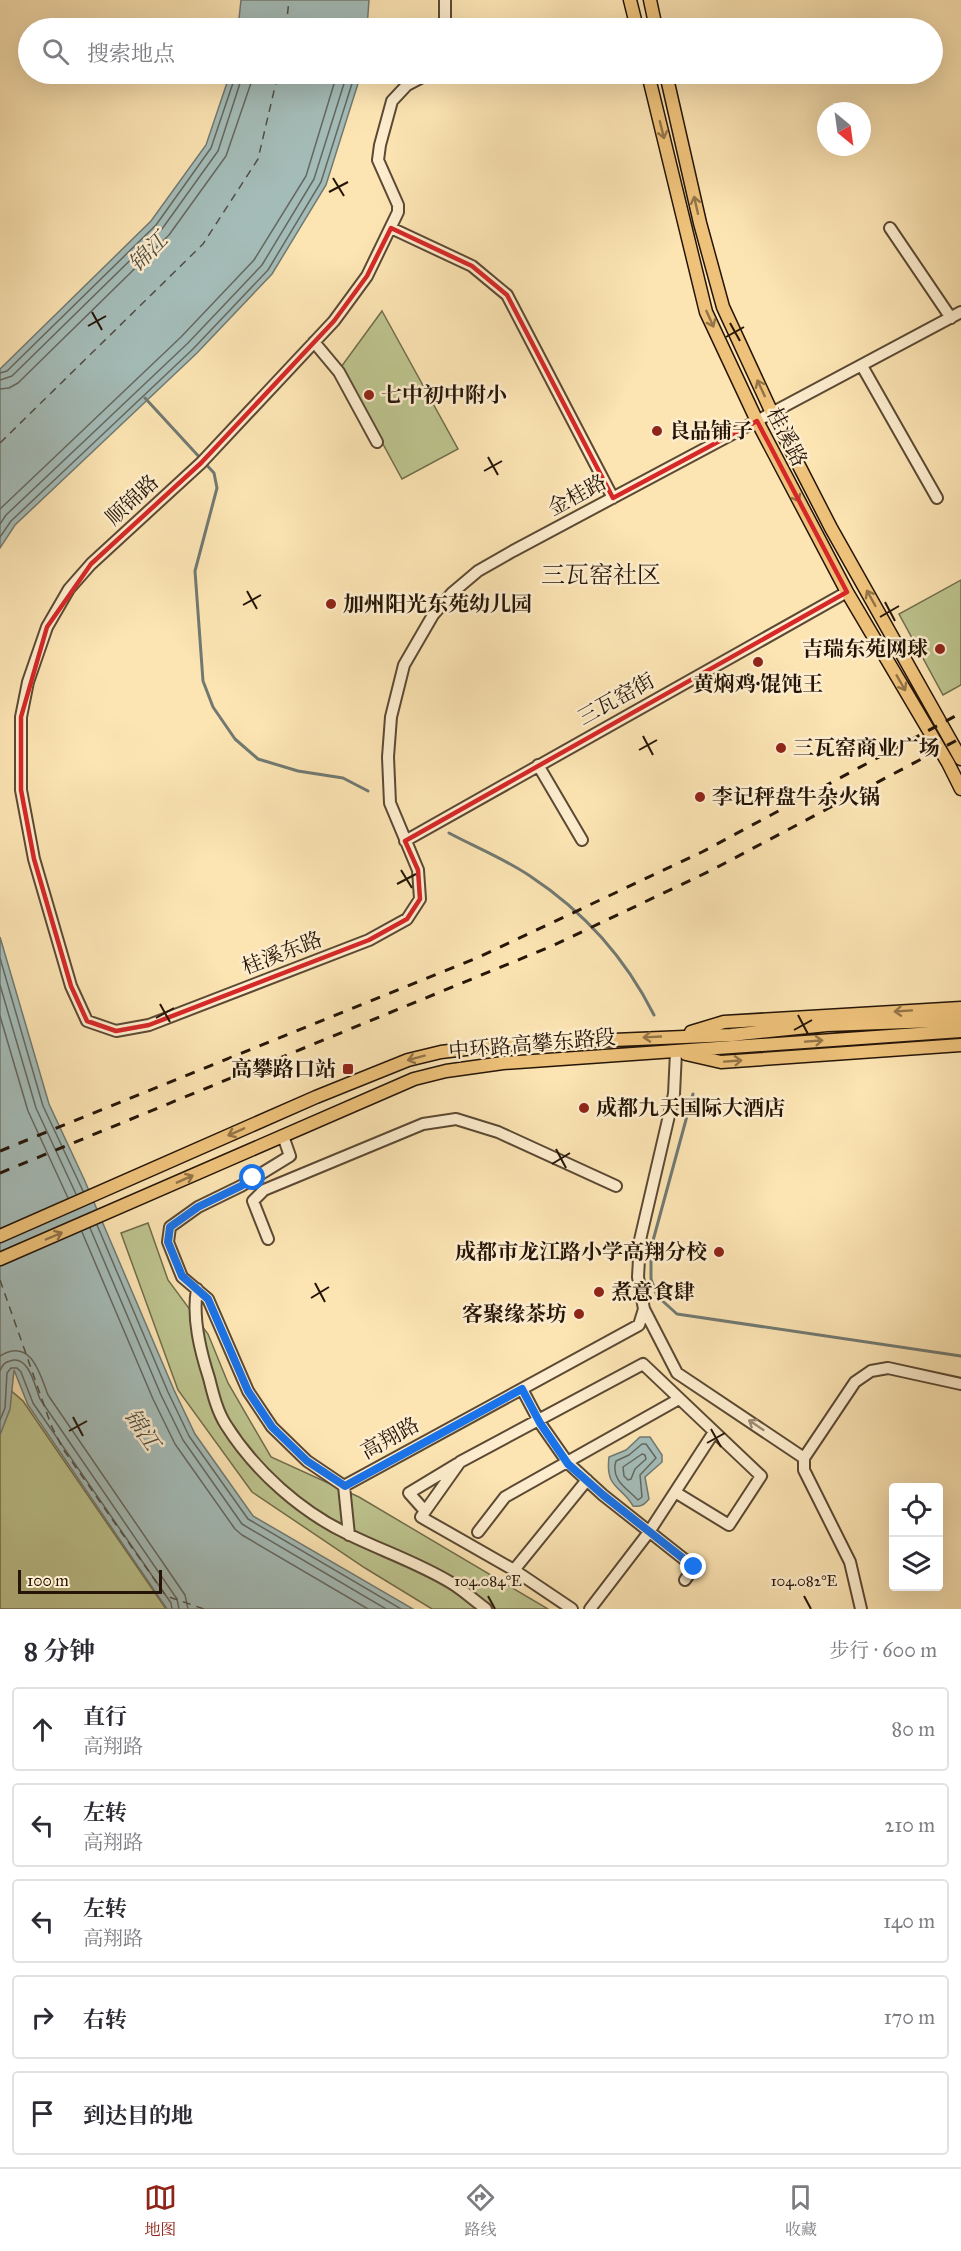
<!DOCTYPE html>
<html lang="zh">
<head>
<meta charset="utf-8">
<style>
	:root { --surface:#fff; --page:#f2f2f3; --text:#2b2b33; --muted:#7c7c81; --line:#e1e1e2; --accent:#8f2418 }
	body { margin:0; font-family:"IM FELL Great Primer","Noto Serif SC",serif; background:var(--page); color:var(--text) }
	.controls { position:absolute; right:18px; bottom:18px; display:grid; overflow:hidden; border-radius:6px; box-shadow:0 6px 24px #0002 }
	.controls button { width:54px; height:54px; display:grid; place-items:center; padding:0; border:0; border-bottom:2px solid var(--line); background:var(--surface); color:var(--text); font:30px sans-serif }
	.compass { position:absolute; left:817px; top:102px; width:54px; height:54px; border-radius:50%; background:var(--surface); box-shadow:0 6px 24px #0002; rotate:151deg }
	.scale { position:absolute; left:18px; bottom:15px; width:144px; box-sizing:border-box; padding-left:6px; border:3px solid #251508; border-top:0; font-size:16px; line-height:21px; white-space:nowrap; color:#251508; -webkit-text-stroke:4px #fdedce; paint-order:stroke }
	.stop { position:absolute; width:18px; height:18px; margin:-14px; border:4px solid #1a73e8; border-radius:50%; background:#fff }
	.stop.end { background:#1a73e8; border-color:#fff; box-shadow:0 2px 6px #0008 }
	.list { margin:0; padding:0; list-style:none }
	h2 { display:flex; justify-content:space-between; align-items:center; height:78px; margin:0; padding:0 24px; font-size:26px }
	h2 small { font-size:20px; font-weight:400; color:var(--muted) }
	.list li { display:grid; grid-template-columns:39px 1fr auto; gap:18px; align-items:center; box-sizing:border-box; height:84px; margin:0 12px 12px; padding:0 12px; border:2px solid var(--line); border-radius:6px }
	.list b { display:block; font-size:22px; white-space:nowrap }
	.list p { margin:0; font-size:20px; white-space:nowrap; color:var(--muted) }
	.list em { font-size:20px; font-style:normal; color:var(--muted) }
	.icon { flex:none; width:33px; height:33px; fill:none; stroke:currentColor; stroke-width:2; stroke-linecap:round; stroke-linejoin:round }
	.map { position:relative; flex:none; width:961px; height:1609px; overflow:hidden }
	.search { position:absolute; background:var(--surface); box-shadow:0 6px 24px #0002; left:18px; right:18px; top:18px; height:66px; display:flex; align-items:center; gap:15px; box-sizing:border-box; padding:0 21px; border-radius:33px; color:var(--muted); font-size:22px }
	.sheet { height:558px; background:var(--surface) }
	nav { display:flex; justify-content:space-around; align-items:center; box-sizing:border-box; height:84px; border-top:2px solid var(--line); background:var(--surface); font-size:16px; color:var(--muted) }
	nav a { display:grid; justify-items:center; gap:3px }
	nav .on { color:var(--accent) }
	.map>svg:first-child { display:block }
	.green { fill:#bdc48e; stroke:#716c4b; stroke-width:1.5 }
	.water { fill:#a4bcb8; stroke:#717972; stroke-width:1.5 }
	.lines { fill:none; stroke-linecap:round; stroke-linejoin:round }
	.shore { stroke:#646860; stroke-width:1.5 }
	.stream { stroke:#717972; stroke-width:3 }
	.ferry { stroke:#514f46; stroke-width:1.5; stroke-dasharray:8 6; stroke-linecap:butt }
	.minor-casing { stroke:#5b4933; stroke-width:14 }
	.major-casing { stroke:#251508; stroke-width:15 }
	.minor { stroke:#fdedce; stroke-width:10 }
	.major { stroke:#eec27a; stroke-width:12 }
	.rail { stroke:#251508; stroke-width:3; stroke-dasharray:10 10; stroke-linecap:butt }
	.oneway { stroke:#947447 }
	.oneway2 { stroke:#9c8c75 }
	.route { stroke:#1a73e8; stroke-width:8 }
	.marked { fill:none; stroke:#d62828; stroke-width:4.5; stroke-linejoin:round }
	.ticks { fill:none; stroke:#251508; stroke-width:2 }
	.poi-dot { fill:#8f2418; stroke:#fdedce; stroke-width:2 }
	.labels { text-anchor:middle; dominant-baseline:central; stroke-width:5; stroke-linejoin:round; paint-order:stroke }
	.poi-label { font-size:21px; font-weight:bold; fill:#251508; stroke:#fdedce; text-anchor:start }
	.street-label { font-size:21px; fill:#251508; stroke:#fdedce }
	.water-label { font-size:22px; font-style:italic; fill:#514f46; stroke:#fdedce }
	.quarter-label { font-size:24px; fill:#251508; stroke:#fdedce }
	.ticks-label { font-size:15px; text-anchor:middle; fill:#251508; stroke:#fdedce; stroke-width:5; stroke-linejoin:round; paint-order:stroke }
</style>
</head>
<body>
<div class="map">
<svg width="961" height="1609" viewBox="0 0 961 1609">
	<rect width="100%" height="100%" fill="#fce4b3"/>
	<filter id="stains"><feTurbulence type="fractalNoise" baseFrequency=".00333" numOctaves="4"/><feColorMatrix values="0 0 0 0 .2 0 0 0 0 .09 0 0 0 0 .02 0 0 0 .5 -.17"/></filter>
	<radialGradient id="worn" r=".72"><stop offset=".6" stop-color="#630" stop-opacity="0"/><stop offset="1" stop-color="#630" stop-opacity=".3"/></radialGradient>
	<path class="green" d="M 382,311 L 458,449 L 402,479 L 341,367 Z
		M 961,580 L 961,685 L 943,695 L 899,614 Z
		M 148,1223 L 168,1280 L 208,1334 L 228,1383 L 271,1457 L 359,1497 L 548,1609 L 432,1609 L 365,1568 L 252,1492 L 178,1390 L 121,1233 Z
		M 0,1381 L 23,1401 L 166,1609 L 0,1609 Z"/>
	<path class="water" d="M 241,0 L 369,0 L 367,28 L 238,28 Z
		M 230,74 L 361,74 L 326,185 L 272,274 L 197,353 L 15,525 L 0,548 L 0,369 L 151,221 L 206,145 Z
		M 0,937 L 49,1104 L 84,1179 L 174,1390 L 195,1434 L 253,1516 L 413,1609 L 167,1609 L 28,1405 L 14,1370 L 10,1409 L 0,1435 Z
		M 640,1437 L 650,1437 L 662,1455 L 662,1462 L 645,1477 L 649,1499 C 644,1505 641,1507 633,1506 C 622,1486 605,1489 609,1457 L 626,1450 Z"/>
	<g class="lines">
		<path class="shore" d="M 0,373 L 7,371 L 156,225 L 211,148 L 236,74
			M 0,380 L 12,376 L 162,229 L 218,151 L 243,74
			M 0,389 L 9,388 L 18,383 L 169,235 L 226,156 L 251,83 L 252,74
			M 0,509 L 181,337 L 254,260 L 306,176 L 337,74
			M 0,524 L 6,515 L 188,343 L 262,265 L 314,179 L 347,74
			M 0,537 L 11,521 L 193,349 L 268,270 L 321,182 L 355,74
			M 0,958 L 43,1106 L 83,1191
			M 0,985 L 36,1108 L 76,1194
			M 0,1016 L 28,1111 L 68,1198
			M 97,1225 L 168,1392 L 189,1436 L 248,1519 L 401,1609
			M 90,1228 L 161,1395 L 183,1440 L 242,1524 L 386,1609
			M 82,1232 L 153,1399 L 175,1444 L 235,1529 L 242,1535 L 368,1609
			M 0,1356 C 31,1337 40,1374 48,1395 L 185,1595 L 188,1609
			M 0,1371 C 2,1366 4,1362 10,1361 C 29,1354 35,1387 40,1399 L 177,1599 L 179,1609
			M 0,1420 L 5,1408 L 7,1373 L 11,1368 L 17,1368 L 21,1372 L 33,1403 L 171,1603 L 172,1609
			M 646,1444 L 656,1458 L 640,1475 L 642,1497 L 638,1500 C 628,1489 610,1480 616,1461 L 629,1455 L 642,1444 Z
			M 642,1454 L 645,1455 L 646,1459 L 635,1469 L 631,1479 L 628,1480 L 624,1476 L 623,1467 Z"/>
		<path class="stream" d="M 145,398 L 214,473 L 217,488 L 195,571 L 203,681 L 213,707 L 235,739 L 258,759 L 298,771 L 343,778 L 368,791
			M 449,833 C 475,847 505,859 530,876 C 583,911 625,957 654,1015
			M 693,1094 L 651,1248 L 651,1279 L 657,1296 L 677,1314 L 961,1356"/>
		<path class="ferry" d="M 286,28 L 289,0
			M 0,443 L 203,244 L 258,159 L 278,74
			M 0,1280 L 51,1425 L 63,1449 L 166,1596 L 204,1609"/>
		<defs>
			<path id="minor" d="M 445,28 L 445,0
				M 428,74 L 407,85 L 392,101 L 380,145 L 378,160 L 398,205 L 398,212 L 367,276 L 334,321 L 201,463 L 91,564 L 69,589 L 47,627 L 28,682 L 21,717 L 21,790 L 34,859 L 71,986 L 87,1021 L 116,1031 L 149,1025 L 369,940 L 407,919 L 420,899 L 418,870 L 390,803 L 388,757 L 391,717 L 404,665 L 433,615 L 452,593 L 478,571 L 513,551 L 961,312
				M 391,228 L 472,266 L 507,295 L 613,498
				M 890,228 L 951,318
				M 314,342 L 339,372 L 377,442
				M 862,366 L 937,498
				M 538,765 L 582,840
				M 405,841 L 847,592
				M 283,1136 L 290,1156 L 241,1186 L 198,1207 L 170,1227 L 168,1242 L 182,1277 L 208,1299 L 248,1391 L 272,1427 L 307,1461 L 344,1486 L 639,1325 L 644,1309 L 638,1277 L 640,1240 L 674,1094 L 676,1052
				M 268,1239 L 253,1201 L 264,1190 L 423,1124 L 456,1119 L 498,1132 L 616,1186
				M 197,1289 C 192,1318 200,1350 209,1378 C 213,1394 217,1411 226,1425 C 255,1471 301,1512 350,1535 C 385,1552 421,1564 453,1584 C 464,1591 475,1601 486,1609
				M 644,1309 L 677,1373 L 804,1458
				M 522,1389 L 540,1423 L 568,1463 L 603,1495 L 694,1567 L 685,1580
				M 344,1486 L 349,1535
				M 425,1511 L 409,1493 L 457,1464
				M 478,1532 L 505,1497 L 679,1399
				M 514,1570 L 587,1480
				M 572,1609 L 514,1570 L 421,1517 L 460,1462 L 643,1364 L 761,1476 L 729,1525 L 675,1492
				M 590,1609 L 649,1532 L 714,1432
				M 861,1609 L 850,1562 L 804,1470 L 804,1458 L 855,1382 L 871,1371 L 888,1368 L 961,1384"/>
			<path id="major" d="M 630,0 L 637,28
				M 650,0 L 656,28
				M 648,74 L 706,312 L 757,421 L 847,592 L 948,763 L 961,789
				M 666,74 L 700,223 L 723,307 L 772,413 L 831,528 L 961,759
				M 691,1032 L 724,1022 L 961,1008
				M 686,1054 L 721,1062 L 961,1045
				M 0,1236 L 316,1097 L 408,1060 L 441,1052 L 499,1045 L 731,1035 L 827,1025 L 961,1020
				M 0,1259 L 414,1079 L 446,1071 L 503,1063 L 961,1031"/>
		</defs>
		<use href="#minor" class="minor-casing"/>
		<use href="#major" class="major-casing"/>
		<use href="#minor" class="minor"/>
		<use href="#major" class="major"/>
		<path class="rail" d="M 0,1151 L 479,957 L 702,852 L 961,713
			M 0,1173 L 552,946 L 712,870 L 961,738"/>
	</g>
	<defs><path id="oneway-shaft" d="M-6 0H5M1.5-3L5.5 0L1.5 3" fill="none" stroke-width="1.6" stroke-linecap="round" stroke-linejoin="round" transform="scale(1.5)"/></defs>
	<g class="oneway">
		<use href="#oneway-shaft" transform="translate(662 130) rotate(76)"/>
		<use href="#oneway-shaft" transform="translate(696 205) rotate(-103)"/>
		<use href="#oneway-shaft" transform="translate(710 319) rotate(66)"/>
		<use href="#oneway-shaft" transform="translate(761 388) rotate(-115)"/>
		<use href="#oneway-shaft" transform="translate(795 494) rotate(62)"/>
		<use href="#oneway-shaft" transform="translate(871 598) rotate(-119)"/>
		<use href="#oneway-shaft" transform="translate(901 683) rotate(60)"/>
		<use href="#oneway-shaft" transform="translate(903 1011) rotate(176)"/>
		<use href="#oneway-shaft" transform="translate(652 1037) rotate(177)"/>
		<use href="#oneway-shaft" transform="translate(814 1041) rotate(-4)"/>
		<use href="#oneway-shaft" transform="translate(416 1058) rotate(165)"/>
		<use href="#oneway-shaft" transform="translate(733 1061) rotate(-4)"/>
		<use href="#oneway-shaft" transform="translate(236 1132) rotate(156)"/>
		<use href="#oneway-shaft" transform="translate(185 1179) rotate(-24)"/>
		<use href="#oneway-shaft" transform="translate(54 1236) rotate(-23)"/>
	</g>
	<use class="oneway2" href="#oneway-shaft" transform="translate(756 1425) rotate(-146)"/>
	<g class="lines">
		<path class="route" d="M 253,1178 L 241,1186 L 198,1207 L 170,1227 L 168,1242 L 182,1276 L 208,1299 L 248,1391 L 272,1427 L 307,1461 L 345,1486 L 522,1389 L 540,1423 L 568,1464 L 603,1495 L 694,1567"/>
	</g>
	<path class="marked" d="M 391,228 L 472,266 L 507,295 L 613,498 L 757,421 L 847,592 L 405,841 L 418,870 L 420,899 L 407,919 L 369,940 L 149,1025 L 116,1031 L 87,1021 L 71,986 L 34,859 L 21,790 L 21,717 L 47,627 L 91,564 L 201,463 L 334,321 L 367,276 Z"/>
	<path class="ticks" d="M 333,178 L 344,196M 329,192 L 348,182M 92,312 L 102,330M 730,323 L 740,341M 88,326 L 106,316M 726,337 L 744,327M 488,457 L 498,475M 484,471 L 502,461M 247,591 L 257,609M 885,602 L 895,621M 243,605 L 261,595M 880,617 L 899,606M 643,736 L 653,755M 639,750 L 657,740M 401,870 L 412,888M 397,884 L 416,874M 160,1004 L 170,1022M 798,1015 L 808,1034M 156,1018 L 174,1008M 794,1030 L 812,1020M 556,1149 L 566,1168M 552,1164 L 570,1153M 315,1283 L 325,1302M 311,1298 L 329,1287M 73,1417 L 83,1436M 711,1429 L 721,1447M 69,1431 L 87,1421M 707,1443 L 725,1433M 488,1596 L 495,1609M 804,1596 L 811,1609"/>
	<g class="poi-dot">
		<circle cx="369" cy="395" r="6"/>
		<circle cx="657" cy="431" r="6"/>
		<circle cx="331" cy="604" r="6"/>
		<circle cx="940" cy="649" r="6"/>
		<circle cx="758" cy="662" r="6"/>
		<circle cx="781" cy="748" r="6"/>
		<circle cx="700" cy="797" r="6"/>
		<rect x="342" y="1063" width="12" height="12" rx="3"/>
		<circle cx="584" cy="1108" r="6"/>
		<circle cx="719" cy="1252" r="6"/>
		<circle cx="599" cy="1292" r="6"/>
		<circle cx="579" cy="1314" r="6"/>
	</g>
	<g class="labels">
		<g class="poi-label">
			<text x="381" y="395">七中初中附小</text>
			<text x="669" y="431">良品铺子</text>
			<text x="343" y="604">加州阳光东苑幼儿园</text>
			<text x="928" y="649" text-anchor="end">吉瑞东苑网球</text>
			<text x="758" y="684" text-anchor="middle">黄焖鸡·馄饨王</text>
			<text x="793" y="748">三瓦窑商业广场</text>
			<text x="712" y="797">李记秤盘牛杂火锅</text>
			<text x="336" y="1069" text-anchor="end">高攀路口站</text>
			<text x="596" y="1108">成都九天国际大酒店</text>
			<text x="707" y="1252" text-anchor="end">成都市龙江路小学高翔分校</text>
			<text x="611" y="1292">煮意食肆</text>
			<text x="567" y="1314" text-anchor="end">客聚缘茶坊</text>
		</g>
		<g class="street-label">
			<text transform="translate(787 437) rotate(63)">桂溪路</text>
			<text transform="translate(577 495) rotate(-28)">金桂路</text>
			<text transform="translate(132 500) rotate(-43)">顺锦路</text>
			<text transform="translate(616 699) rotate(-29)">三瓦窑街</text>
			<text transform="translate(282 953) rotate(-21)">桂溪东路</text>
			<text transform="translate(532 1044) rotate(-5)">中环路高攀东路段</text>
			<text transform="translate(390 1438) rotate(-29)">高翔路</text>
		</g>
		<g class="water-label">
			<text transform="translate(148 252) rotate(-46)">锦江</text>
			<text transform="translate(142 1429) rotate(56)">锦江</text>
		</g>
		<g class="quarter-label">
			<text x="601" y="575">三瓦窑社区</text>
		</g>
	</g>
	<g class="ticks-label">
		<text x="488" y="1586">104.084°E</text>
		<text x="804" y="1586">104.082°E</text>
	</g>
	<rect width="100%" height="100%" filter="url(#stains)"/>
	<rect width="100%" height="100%" fill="url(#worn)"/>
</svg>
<div class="controls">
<button><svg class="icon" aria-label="locate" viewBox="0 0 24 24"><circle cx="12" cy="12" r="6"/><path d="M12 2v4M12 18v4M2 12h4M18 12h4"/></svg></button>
<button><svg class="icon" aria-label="layers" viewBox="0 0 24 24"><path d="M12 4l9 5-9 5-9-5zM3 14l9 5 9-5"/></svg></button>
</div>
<svg class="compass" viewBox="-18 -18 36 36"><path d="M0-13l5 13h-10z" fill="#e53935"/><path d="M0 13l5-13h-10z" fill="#7c7c81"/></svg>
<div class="scale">100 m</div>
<div class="stop" style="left:253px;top:1178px"></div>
<div class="stop end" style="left:694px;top:1567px"></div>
<div class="search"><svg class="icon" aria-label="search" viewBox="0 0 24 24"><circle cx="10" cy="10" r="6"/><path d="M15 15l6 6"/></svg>搜索地点</div>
</div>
<section class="sheet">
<h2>8 分钟<small>步行 · 600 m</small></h2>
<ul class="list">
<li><svg class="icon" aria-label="ahead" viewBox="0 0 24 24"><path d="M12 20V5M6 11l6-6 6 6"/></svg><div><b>直行</b><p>高翔路</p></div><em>80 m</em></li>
<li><svg class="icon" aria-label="left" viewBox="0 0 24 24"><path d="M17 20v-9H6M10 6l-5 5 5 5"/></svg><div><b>左转</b><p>高翔路</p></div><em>210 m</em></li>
<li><svg class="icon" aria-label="left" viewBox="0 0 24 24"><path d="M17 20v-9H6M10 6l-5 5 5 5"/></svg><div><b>左转</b><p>高翔路</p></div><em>140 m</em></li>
<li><svg class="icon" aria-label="right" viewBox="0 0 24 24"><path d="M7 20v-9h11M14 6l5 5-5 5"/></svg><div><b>右转</b></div><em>170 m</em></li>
<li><svg class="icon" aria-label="arrive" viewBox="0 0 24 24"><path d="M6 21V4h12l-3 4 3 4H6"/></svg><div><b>到达目的地</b></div></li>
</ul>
</section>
<nav>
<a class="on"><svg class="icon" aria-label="map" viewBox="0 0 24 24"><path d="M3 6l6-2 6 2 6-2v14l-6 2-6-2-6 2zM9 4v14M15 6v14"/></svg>地图</a>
<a><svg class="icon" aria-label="directions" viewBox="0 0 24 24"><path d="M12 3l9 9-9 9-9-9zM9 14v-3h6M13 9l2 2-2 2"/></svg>路线</a>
<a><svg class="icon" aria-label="saved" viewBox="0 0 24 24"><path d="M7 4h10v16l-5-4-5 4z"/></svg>收藏</a>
</nav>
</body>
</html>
